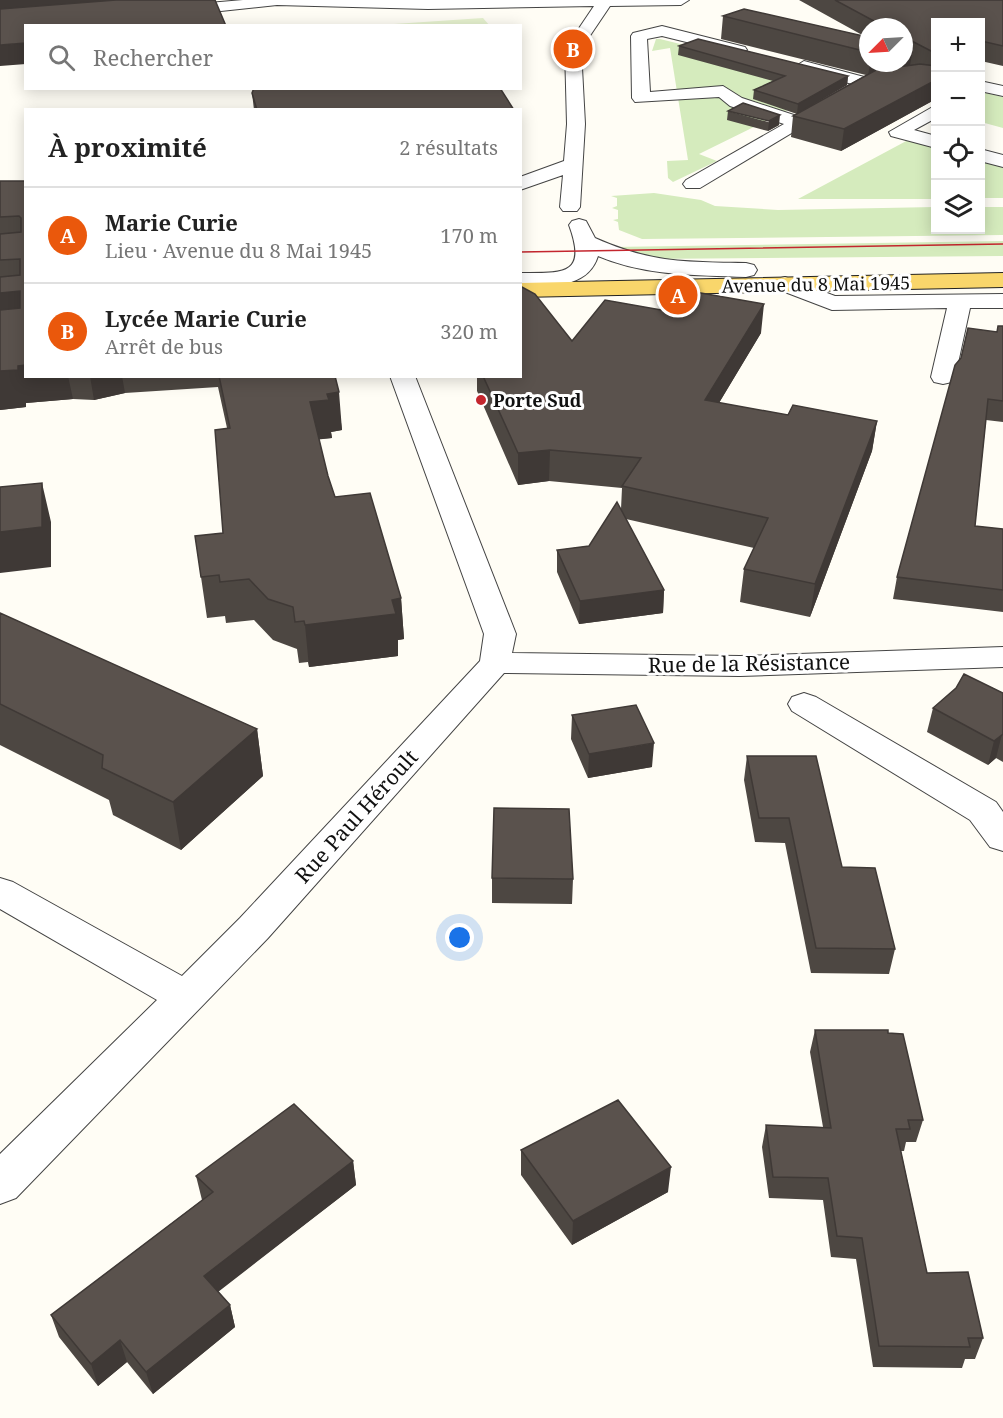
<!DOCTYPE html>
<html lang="fr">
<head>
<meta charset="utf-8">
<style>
	:root { --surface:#fff; --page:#f6f6f6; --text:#222; --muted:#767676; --line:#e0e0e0; --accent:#ea580c }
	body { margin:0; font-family:"Noto Serif",serif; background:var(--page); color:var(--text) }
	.controls { position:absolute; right:18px; top:18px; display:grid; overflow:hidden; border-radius:0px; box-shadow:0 3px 15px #0003 }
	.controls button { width:54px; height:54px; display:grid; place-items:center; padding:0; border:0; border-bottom:2px solid var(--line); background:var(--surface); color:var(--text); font:30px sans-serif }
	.compass { position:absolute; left:859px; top:18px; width:54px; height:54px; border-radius:50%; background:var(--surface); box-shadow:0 3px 15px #0003; rotate:246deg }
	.you { position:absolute; left:460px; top:938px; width:21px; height:21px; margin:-15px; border:4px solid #fff; border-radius:50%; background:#1a73e8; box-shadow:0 0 0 9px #1a73e833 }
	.badge { display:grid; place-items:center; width:39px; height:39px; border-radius:50%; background:var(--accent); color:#fff; font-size:20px; font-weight:700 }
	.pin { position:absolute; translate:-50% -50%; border:3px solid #fff; box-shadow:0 2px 6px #0006 }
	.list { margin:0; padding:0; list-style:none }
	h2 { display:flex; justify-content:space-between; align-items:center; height:78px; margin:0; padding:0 24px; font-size:26px }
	h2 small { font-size:20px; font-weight:400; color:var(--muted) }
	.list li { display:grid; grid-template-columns:39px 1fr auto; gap:18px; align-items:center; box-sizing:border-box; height:96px; padding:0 24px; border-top:2px solid var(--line) }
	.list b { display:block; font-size:22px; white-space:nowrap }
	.list p { margin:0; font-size:20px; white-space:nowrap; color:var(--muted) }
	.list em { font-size:20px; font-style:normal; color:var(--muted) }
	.icon { flex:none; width:33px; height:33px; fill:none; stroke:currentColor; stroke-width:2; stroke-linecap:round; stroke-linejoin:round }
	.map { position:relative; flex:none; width:1003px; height:1418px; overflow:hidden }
	.search { position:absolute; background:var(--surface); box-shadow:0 3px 15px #0003; left:24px; top:24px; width:498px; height:66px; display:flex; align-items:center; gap:15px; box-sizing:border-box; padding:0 21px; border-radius:0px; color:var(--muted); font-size:22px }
	.panel { position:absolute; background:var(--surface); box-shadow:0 3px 15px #0003; left:24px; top:108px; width:498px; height:270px; border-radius:0px }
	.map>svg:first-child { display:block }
	.green { fill:#d5ebbd }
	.pitch { fill:#e6f2cf }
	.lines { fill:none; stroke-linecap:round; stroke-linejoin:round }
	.minor-casing { stroke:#444; stroke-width:2 }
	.major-casing { stroke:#222; stroke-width:2 }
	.minor { fill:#fff; fill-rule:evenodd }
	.major { fill:#f9d66b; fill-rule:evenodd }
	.tram { stroke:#c4262e; stroke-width:1.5 }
	.wall { fill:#4d4742; fill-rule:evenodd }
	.shaded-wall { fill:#3f3936 }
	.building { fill:#5a524d; stroke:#3f3936; stroke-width:1.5 }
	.poi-dot { fill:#c4262e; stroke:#fff; stroke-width:2 }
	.labels { text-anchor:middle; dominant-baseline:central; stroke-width:6; stroke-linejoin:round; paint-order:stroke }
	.far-street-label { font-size:18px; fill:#111; stroke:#fff }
	.far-poi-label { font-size:18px; font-weight:bold; fill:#111; stroke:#fff; text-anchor:start }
	.street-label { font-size:21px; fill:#111; stroke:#fff }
</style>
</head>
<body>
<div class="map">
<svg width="1003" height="1418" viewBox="0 0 1003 1418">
	<rect width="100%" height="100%" fill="#fffdf5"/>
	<path class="green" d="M 656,39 L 660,39 L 841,84 L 699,154 L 717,161 L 673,182 L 668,178 L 667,161 L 688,160 L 670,48 L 652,51 Z
		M 986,93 L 1003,97 L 1003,128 L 981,122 L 981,96 Z
		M 910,139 L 935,145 L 935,199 L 798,199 Z
		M 980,158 L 1003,164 L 1003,198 L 981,198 Z
		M 654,193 L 701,200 L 715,206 L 778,210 L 935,207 L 936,230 L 980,230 L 981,207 L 1003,207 L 1003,235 L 642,239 L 619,230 L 618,222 L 613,220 L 618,219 L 618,210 L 612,208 L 617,206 L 617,198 L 611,196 Z
		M 1003,241 L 1003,256 L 647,259 L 612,247 Z"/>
	<path class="pitch" d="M 483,18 L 489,25 L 379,25 Z"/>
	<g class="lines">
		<defs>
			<path id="minor" d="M 243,0 L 689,0 L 681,5 L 610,6 L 581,49 L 585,124 L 580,207 L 577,211 L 563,211 L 560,207 L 563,175 L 520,190 L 520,177 L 564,161 L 567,124 L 565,49 L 594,6 L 428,9 L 277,5 L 174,16 L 166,11 L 174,6 Z
				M 662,26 L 745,47 L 747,50 L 739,55 L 662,36 L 647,39 L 650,92 L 723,86 L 742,98 L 797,116 L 811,111 L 820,116 L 700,188 L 686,188 L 683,184 L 686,180 L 784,124 L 730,106 L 719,97 L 635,102 L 632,98 L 631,36 L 633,33 Z
				M 804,61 L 868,78 L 917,72 L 936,75 L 936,85 L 917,82 L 868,88 L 798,70 L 796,66 Z
				M 980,81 L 1003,86 L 1003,96 L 980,91 Z
				M 936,105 L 936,118 L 914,130 L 936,136 L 936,148 L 891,136 L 889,132 Z
				M 980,149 L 1003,155 L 1003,167 L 980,161 Z
				M 579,219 L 586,221 L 595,238 C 651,263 686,262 746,263 L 754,265 L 757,270 L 754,275 L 746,277 C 696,275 645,276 598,256 C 588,289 549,286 520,287 L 520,273 C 563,273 588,276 569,225 L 572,221 Z
				M 785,277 L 835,296 L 1003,294 L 1003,308 L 970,308 L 955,377 L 952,382 L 943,384 L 934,382 L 931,377 L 947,308 L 832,310 L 777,289 L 774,284 L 777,279 Z
				M 390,376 L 415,376 L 516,634 L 512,653 L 740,656 L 1003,647 L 1003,667 L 740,676 L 504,673 L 268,938 L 16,1198 L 0,1204 L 0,1154 L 157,1000 L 0,909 L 0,878 L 13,882 L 182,976 L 240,918 L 480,661 L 484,634 Z
				M 804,693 L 816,697 L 996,802 L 1003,812 L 1003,851 L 990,847 L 970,820 L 792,711 L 788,704 L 792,697 Z"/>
			<path id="major" d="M 1003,273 L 1003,287 L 520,297 L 520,283 Z"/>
		</defs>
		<use href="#minor" class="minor-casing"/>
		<use href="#major" class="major-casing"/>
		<use href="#minor" class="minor"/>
		<use href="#major" class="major"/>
		<path class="tram" d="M 520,252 L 1003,244"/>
	</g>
	<path class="wall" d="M 799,0 L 1003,0 L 1003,66 L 981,61 L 981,22 L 936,22 L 936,99 L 841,151 L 791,137 L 793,116 L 797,114 L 753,99 L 754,90 L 773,81 L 678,55 L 679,46 L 848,76 L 847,85 L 799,112 L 866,75 L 721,39 L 723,16 L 864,36 ZM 868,27 L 904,27 L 904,63 L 868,63 Z
		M 252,93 L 514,110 L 254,110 Z
		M 728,111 L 779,125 L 768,131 L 727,120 Z
		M 0,181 L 26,181 L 26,376 L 335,376 L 342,430 L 331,432 L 332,438 L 319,439 L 328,476 L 335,497 L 401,598 L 404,639 L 398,640 L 398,656 L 309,667 L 308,662 L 299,663 L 297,649 L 273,640 L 254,620 L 226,623 L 225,616 L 207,618 L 195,536 L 223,533 L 227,428 L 218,387 L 125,393 L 94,400 L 73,399 L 26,403 L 26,407 L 0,410 Z
		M 672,288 L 761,333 L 719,403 L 788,415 L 877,421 L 872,451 L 810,617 L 740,602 L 744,569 L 754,548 L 626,519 L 664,590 L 663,613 L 579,624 L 557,572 L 557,550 L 589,546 L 621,509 L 622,488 L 549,481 L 518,485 L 477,391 L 477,376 L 520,376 L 572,341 L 670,312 Z
		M 1003,326 L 1003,422 L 986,420 L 975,526 L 1003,529 L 1003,612 L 893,599 L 897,577 L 997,332 Z
		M 0,613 L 257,729 L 263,776 L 181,850 L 113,815 L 109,800 L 0,745 Z
		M 1003,693 L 1003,762 L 996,758 L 988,765 L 927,732 L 933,708 Z
		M 572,715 L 652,767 L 588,778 L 571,739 Z
		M 747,756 L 842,867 L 895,949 L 889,974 L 811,973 L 785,843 L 755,842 L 744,780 Z
		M 492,878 L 573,879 L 572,904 L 492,903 Z
		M 815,1030 L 888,1033 L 923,1120 L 916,1142 L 906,1142 L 904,1151 L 901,1151 L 927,1273 L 983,1338 L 975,1359 L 965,1359 L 962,1368 L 873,1367 L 856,1259 L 831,1257 L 823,1200 L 769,1198 L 762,1147 L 766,1125 L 823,1127 L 810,1052 Z
		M 521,1150 L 668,1192 L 572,1245 L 521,1175 Z
		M 353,1161 L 356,1185 L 218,1291 L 230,1305 L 235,1327 L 153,1394 L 127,1362 L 98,1386 L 59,1337 L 51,1315 L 202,1200 L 196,1176 Z"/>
	<path class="shaded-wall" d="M 0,0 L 208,0 L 0,16 Z
		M 26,43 L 26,64 L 0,66 L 0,45 Z
		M 913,48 L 909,71 L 868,76 L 870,63 L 904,63 L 904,49 Z
		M 848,76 L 847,85 L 797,114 L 798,104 Z
		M 936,80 L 936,99 L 841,151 L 844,129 Z
		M 780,115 L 779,125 L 768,131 L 769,121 Z
		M 20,291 L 26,317 L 0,329 L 0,293 Z
		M 764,304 L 761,333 L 702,431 L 705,400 Z
		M 26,365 L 26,376 L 68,376 L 73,399 L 26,403 L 26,407 L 0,410 L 0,371 L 18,366 Z
		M 90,376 L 122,376 L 125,393 L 94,400 Z
		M 339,392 L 342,430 L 331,432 L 332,438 L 314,440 L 310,402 L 327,394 Z
		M 877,421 L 872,451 L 810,617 L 815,584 Z
		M 550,450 L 549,481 L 518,485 L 518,453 Z
		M 42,483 L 51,522 L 51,567 L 0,573 L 0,532 Z
		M 664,590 L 663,613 L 579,624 L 580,601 Z
		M 401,598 L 404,639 L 398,640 L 398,656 L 309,667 L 305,625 L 392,600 Z
		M 257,729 L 263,776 L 181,850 L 173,802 Z
		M 1002,734 L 996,758 L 988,765 L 994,741 Z
		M 654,743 L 652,767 L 588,778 L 589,754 Z
		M 353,1161 L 356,1185 L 209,1299 L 204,1276 Z
		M 671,1167 L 668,1192 L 572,1245 L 573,1221 Z
		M 230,1305 L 235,1327 L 153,1394 L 146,1372 Z
		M 120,1340 L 127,1362 L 98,1386 L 91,1364 Z"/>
	<path class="building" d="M 116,0 L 215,0 L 226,26 L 26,26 L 26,43 L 0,45 L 0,9 Z
		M 835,0 L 1003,0 L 1003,46 L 981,41 L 981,22 L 936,22 L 936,52 L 931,51 L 904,37 L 904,27 L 885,27 Z
		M 744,9 L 868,37 L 868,52 L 723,16 Z
		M 698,39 L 848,76 L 798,104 L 754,90 L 785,76 L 679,46 Z
		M 904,46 L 913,48 L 904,49 Z
		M 920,64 L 936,66 L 936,80 L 844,129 L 793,116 L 876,70 Z
		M 254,88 L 500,88 L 514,110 L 257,110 L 252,93 Z
		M 743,103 L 780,115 L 769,121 L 728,111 Z
		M 0,181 L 26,181 L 26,365 L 18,366 L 18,370 L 0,371 L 0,310 L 20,308 L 20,291 L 0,293 L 0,277 L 20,275 L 20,259 L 0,260 L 0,234 L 21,232 L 21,218 L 19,216 L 0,217 Z
		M 520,286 L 535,294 L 572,341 L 605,300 L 684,314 L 672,288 L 764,304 L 705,400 L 788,415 L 793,405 L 877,421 L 815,584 L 744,569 L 768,518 L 622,486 L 641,458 L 550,450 L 518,453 L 483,376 L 520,376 Z
		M 998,326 L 1003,326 L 1003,401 L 988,399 L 975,526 L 1003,529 L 1003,590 L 897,577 L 955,365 L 961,358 L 968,328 L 997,332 Z
		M 219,376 L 335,376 L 339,392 L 327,394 L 329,400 L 310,402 L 328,476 L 335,497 L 370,493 L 401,598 L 392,600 L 396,614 L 305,625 L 304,621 L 295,622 L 293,607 L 268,599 L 249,579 L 220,582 L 219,575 L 201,577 L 195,536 L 223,533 L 215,430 L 230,428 Z
		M 42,483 L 42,527 L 0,532 L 0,487 Z
		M 617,502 L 664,590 L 580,601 L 557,550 L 589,546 Z
		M 0,613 L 257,729 L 173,802 L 102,768 L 103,755 L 0,704 Z
		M 964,674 L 1003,693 L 1003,734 L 994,741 L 933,708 L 956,688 Z
		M 636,705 L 654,743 L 589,754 L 572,715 Z
		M 747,756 L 816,756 L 842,867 L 875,868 L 895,949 L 816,948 L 789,818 L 759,818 Z
		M 494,808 L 569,809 L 573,879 L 492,878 Z
		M 815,1030 L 888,1030 L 888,1033 L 903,1034 L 923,1120 L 908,1120 L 910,1129 L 896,1129 L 927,1273 L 968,1272 L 983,1338 L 968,1338 L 970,1347 L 879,1346 L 862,1238 L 837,1236 L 828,1178 L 773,1177 L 766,1125 L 831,1128 Z
		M 618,1100 L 671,1167 L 573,1221 L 521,1150 Z
		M 294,1104 L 353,1161 L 204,1276 L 230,1305 L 146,1372 L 120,1340 L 91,1364 L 51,1315 L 213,1192 L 196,1176 Z"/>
	<circle class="poi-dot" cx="481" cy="400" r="6"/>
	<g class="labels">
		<g class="far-street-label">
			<text transform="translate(816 284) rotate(-1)">Avenue du 8 Mai 1945</text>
		</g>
		<g class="far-poi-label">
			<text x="493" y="400">Porte Sud</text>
		</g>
		<g class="street-label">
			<text transform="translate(749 663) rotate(-1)">Rue de la Résistance</text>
			<text transform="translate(356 816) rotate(-48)">Rue Paul Héroult</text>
		</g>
	</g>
</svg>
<div class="controls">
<button>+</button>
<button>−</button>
<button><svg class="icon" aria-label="locate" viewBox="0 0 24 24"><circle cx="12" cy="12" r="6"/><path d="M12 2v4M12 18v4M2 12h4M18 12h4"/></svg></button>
<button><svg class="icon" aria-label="layers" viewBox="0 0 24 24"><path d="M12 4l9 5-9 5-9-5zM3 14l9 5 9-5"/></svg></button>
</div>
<svg class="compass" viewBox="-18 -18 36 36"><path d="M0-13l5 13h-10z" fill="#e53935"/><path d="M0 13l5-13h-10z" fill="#767676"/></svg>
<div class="you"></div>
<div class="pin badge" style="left:678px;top:295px">A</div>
<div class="pin badge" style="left:573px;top:49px">B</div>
<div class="search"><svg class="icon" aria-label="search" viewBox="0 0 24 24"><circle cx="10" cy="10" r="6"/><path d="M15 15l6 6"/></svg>Rechercher</div>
<section class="panel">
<h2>À proximité<small>2 résultats</small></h2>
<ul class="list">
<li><span class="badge">A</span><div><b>Marie Curie</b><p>Lieu · Avenue du 8 Mai 1945</p></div><em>170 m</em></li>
<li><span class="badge">B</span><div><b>Lycée Marie Curie</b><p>Arrêt de bus</p></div><em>320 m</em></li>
</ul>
</section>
</div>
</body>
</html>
